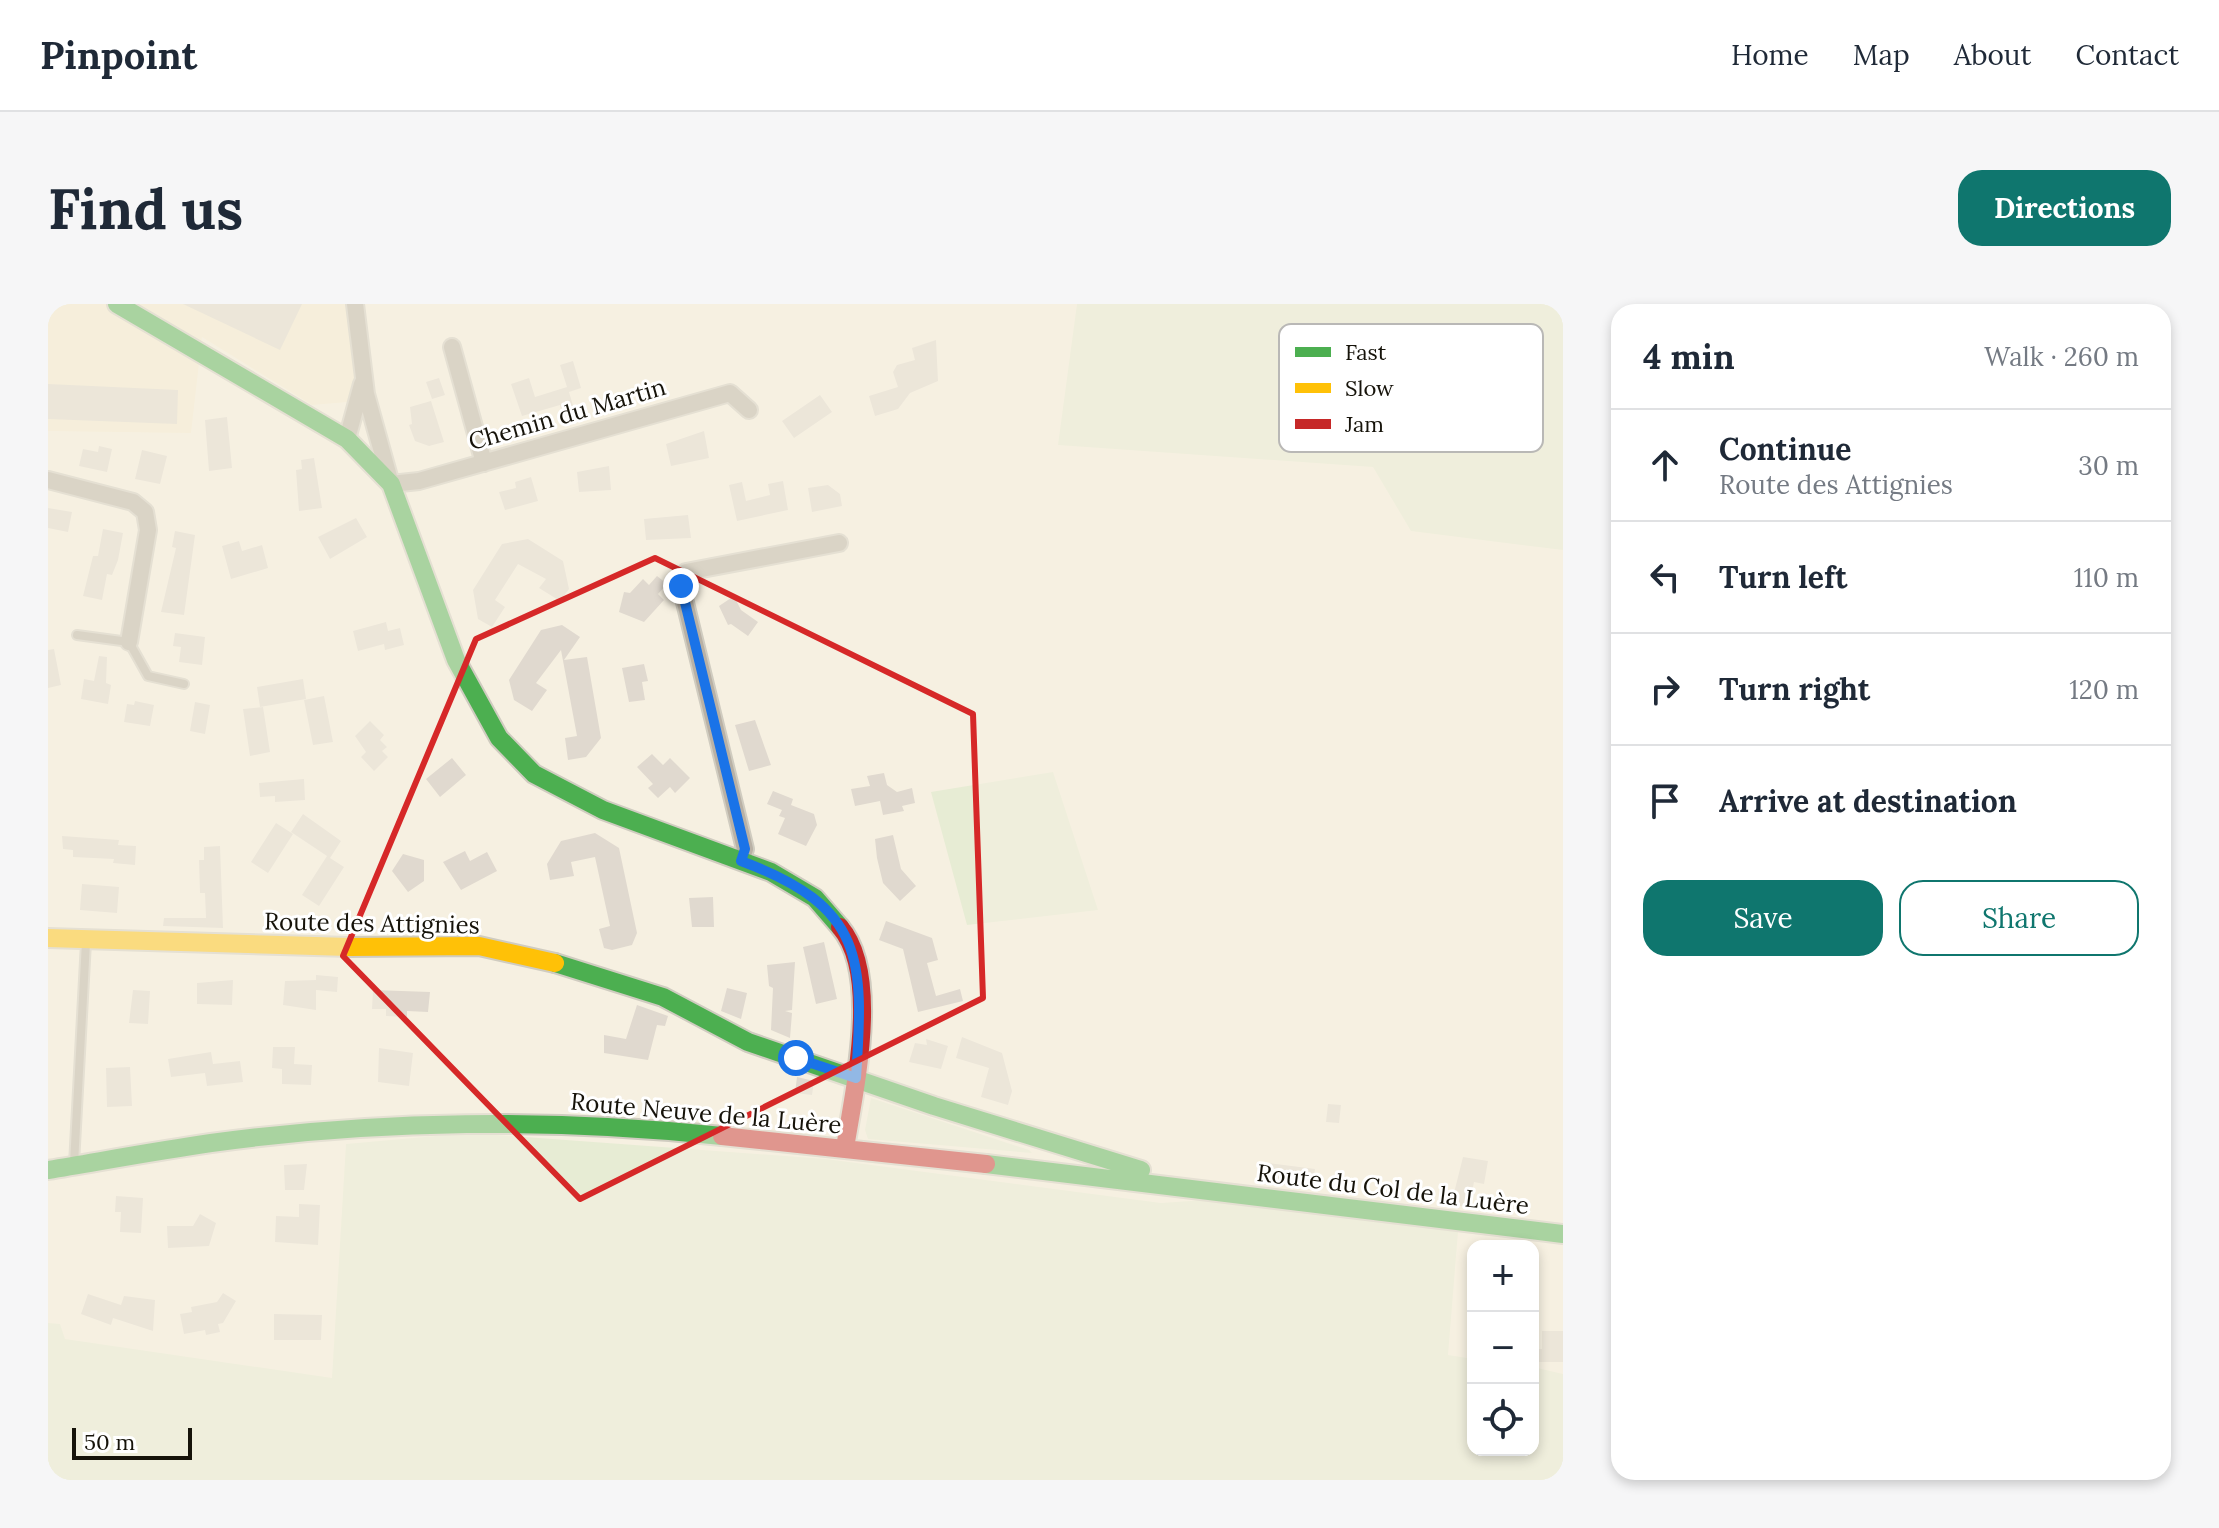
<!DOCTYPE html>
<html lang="en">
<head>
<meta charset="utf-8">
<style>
	:root { --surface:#fff; --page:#f6f6f7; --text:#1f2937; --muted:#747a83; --line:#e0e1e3; --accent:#0f766e }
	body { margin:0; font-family:Lora,serif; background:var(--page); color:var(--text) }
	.controls { position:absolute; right:24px; bottom:24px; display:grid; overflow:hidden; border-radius:16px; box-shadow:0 4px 12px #0003 }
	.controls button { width:72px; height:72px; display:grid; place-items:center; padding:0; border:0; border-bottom:2px solid var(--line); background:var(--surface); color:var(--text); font:40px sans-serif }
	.scale { position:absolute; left:24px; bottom:20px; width:120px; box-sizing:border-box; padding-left:8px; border:4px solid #16130a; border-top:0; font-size:22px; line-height:28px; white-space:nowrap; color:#16130a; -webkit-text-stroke:6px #fff; paint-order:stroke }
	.stop { position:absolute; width:24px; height:24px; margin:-18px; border:6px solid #1a73e8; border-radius:50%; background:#fff }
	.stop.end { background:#1a73e8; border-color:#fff; box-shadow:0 2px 8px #0008 }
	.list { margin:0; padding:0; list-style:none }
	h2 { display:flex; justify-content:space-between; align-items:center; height:104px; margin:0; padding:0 32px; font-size:34px }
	h2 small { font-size:26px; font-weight:400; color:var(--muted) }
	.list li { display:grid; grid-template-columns:52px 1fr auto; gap:24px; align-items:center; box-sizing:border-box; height:112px; padding:0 32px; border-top:2px solid var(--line) }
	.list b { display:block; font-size:30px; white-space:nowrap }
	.list p { margin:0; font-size:26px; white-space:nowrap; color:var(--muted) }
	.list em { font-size:26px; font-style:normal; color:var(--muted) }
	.actions { display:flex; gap:16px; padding:24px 32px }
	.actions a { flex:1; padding:18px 0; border:2px solid var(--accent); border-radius:24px; text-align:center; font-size:28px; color:var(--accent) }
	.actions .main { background:var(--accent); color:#fff }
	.icon { flex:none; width:44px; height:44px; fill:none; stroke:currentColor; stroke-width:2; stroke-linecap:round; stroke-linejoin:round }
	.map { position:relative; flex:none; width:1515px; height:1176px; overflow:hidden; border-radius:24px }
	header { display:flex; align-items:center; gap:48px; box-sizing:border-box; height:112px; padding:0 40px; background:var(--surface); border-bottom:2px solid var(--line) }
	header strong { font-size:38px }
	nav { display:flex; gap:44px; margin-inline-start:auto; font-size:28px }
	.intro { display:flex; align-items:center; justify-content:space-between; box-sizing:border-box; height:192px; padding:0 48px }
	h1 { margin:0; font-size:56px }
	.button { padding:20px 36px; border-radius:24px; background:var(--accent); color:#fff; font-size:28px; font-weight:700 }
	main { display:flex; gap:48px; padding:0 48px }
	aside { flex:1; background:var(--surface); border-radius:24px; box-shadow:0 4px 12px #0003 }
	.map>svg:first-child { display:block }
	.built { fill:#f5ecd2 }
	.green { fill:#e7ecd4 }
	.building { fill:#e0d9cf }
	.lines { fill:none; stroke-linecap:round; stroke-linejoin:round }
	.lane-casing { stroke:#d0ccc0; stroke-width:12 }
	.street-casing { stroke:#d0ccc0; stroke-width:20 }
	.fast-casing { stroke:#d0ccc0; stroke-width:22 }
	.slow-casing { stroke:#d0ccc0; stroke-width:22 }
	.jam-casing { stroke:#d0ccc0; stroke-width:22 }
	.lane { stroke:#b9b1a5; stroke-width:8 }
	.street { stroke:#b9b1a5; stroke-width:16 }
	.fast { stroke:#4caf50; stroke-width:18 }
	.slow { stroke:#ffc107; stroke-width:18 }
	.jam { stroke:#c62828; stroke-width:18 }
	.route { stroke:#1a73e8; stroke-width:10 }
	.marked { fill:none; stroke:#d62828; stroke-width:6; stroke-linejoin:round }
	.labels { text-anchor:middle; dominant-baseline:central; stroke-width:6; stroke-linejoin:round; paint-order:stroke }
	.street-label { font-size:24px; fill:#16130a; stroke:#fff }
	.key { fill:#fff; stroke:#b9b8b6; stroke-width:2 }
	.key-label { font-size:22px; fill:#16130a }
</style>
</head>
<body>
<header>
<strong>Pinpoint</strong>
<nav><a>Home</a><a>Map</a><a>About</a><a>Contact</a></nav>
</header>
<div class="intro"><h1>Find us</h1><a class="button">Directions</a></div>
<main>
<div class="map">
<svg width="1515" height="1176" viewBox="0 0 1515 1176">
	<rect width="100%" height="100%" fill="#f6f0e1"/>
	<path class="built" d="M 0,0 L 301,0 L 309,77 L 299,98 L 264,101 L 154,33 L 143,129 L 0,127 Z"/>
	<path class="green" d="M 1029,0 L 1515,0 L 1515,246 L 1363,227 L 1325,163 L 1010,141 Z
		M 1005,468 L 1050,606 L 919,621 L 883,488 Z
		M 823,794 L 981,846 L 984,849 L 820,835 L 817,826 Z
		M 421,829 L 778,855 L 1113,899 L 1172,895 L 1410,928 L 1400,1051 L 1425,1055 L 1425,1146 L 1485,1146 L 1485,1063 L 1515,1070 L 1515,1176 L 0,1176 L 0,1019 L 12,1020 L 17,1035 L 284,1074 L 298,840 Z"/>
	<path class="building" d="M 135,0 L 254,0 L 232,46 Z
		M 888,36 L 890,77 L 862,89 L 850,105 L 827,112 L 821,92 L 850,83 L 845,68 L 849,61 L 867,56 L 864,44 Z
		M 525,57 L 533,84 L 521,88 L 526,105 L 514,109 L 512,101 L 474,112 L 463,80 L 481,74 L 487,93 L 519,83 L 512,61 Z
		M 391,74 L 397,91 L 384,95 L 378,78 Z
		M 0,80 L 130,86 L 129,120 L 0,115 Z
		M 772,91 L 784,108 L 746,134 L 734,117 Z
		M 383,97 L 396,138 L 381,142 L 367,137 L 361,121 L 364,120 L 362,103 Z
		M 179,113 L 184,164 L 161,167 L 157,116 Z
		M 656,127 L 661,154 L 623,162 L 618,140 Z
		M 51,142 L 64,145 L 59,168 L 31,162 L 35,145 L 50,148 Z
		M 94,146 L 119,152 L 112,180 L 87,175 Z
		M 266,154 L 274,204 L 251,207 L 248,166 L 254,165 L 253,156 Z
		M 561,162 L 563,186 L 531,188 L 529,168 Z
		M 483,173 L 490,197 L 457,206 L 451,188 L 468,184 L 467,178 Z
		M 735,177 L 740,206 L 689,217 L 681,181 L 694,178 L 698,197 L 722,191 L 720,180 Z
		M 780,181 L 792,190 L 794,202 L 764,208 L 760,184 Z
		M 0,204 L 24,208 L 20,228 L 0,224 Z
		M 640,211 L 643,234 L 598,236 L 596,215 Z
		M 308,214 L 319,233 L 282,255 L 270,233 Z
		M 55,225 L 75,229 L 70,256 L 64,271 L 59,270 L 54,296 L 35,292 L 45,252 L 50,252 Z
		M 127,227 L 147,231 L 136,311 L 113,308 L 128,244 L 124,243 Z
		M 480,235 L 515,257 L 521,285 L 512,297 L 491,284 L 498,275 L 470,260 L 447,296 L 457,303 L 444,323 L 430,315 L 425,286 L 454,240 Z
		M 191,237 L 194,247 L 214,241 L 220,264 L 183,275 L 174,242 Z
		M 609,272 L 619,280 L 610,290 L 616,296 L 596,318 L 571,308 L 576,288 L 582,289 L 595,275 L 601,281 Z
		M 686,292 L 693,306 L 710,318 L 700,332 L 683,320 L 680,321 L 671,302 Z
		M 338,318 L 340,327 L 352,324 L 356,341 L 337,346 L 336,340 L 310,347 L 305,327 Z
		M 514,321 L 532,333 L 516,356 L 539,353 L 553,434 L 538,453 L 520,456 L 517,434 L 529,432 L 513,346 L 488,379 L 499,386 L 484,407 L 466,396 L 461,376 L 493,326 Z
		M 127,329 L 157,333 L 154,361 L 131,358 L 133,343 L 125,342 Z
		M 6,345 L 13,381 L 0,384 L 0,346 Z
		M 51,352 L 59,353 L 58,379 L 63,381 L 60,400 L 33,395 L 36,375 L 46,377 Z
		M 596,360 L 600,377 L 594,378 L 597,396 L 581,398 L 574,364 Z
		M 255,375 L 258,395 L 212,403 L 209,383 Z
		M 276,392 L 285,438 L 265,441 L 256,396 Z
		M 87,397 L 106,401 L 102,422 L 76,418 L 79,400 L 86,401 Z
		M 147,398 L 162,401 L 157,430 L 142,427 Z
		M 215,403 L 222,448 L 202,452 L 195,405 Z
		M 707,416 L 723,461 L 701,467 L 687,421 Z
		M 322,417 L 336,431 L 332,436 L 339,443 L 334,447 L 340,453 L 326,467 L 313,453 L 318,448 L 307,432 Z
		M 604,450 L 615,461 L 622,454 L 642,474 L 627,489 L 622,483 L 610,494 L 600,484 L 605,480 L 589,463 Z
		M 404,454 L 418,471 L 392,493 L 378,475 Z
		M 836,469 L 839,481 L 849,488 L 864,484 L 867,499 L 854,502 L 856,507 L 835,511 L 832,497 L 807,502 L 803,485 L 822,482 L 819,472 Z
		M 256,475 L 257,496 L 227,498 L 227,492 L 212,493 L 211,479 Z
		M 725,487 L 745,495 L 743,501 L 766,510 L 769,521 L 758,542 L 730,530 L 737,514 L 731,512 L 734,506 L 719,500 Z
		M 255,510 L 293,537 L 282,554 L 296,563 L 271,602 L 254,591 L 279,552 L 243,528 Z
		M 228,519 L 245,530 L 220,569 L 203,558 Z
		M 547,529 L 571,544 L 589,629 L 584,641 L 564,646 L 556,644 L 551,625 L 562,622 L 547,553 L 523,558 L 526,572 L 502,576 L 499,560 L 513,537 Z
		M 845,531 L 853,565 L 868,582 L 852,597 L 835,579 L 829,554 L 827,535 Z
		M 14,532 L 71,536 L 70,541 L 88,542 L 87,561 L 65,559 L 66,555 L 25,553 L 25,546 L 15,545 Z
		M 172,542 L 175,624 L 115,622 L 116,614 L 158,614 L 157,589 L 152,589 L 151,556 L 156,556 L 156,543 Z
		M 417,547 L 422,557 L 439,548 L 449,567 L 413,586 L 395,558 Z
		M 355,550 L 376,556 L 376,577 L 360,588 L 344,567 Z
		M 34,580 L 71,583 L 69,609 L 32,606 Z
		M 665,593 L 666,623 L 644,623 L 641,594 Z
		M 838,617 L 884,634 L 890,656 L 879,659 L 888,692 L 912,685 L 915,697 L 870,708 L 855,645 L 831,636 Z
		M 776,638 L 789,695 L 768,700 L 755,643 Z
		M 747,658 L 744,706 L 737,707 L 744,709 L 742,734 L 723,726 L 725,684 L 721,682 L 719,661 Z
		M 268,671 L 290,673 L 289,688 L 268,686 L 268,706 L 235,701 L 237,677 L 268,676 L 268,681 Z
		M 185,676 L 184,701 L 149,700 L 149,679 Z
		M 679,684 L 699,689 L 693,715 L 673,707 Z
		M 85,686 L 102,687 L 100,720 L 81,719 Z
		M 325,686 L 382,688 L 380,708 L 359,707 L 359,713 L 338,712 L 338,705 L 324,705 Z
		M 589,701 L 620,712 L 617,722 L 609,721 L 600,756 L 556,749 L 556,731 L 578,735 Z
		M 914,733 L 954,749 L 964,787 L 960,801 L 933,793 L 941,764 L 908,754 Z
		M 878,735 L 900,742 L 893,765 L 861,758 L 867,739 L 879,741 Z
		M 225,743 L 247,743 L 246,760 L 264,761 L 263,781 L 234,780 L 234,765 L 224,764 Z
		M 331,744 L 365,749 L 361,782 L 330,778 Z
		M 163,748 L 165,760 L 192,757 L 195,778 L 159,782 L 157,769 L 123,773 L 120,755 Z
		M 82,763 L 84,802 L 59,803 L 58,764 Z
		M 749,773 L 766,777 L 764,791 L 747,789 Z
		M 1280,800 L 1293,801 L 1291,819 L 1278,818 Z
		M 1415,853 L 1440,857 L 1436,880 L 1426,878 L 1421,903 L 1403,901 Z
		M 1220,859 L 1267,865 L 1264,884 L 1217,878 Z
		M 259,860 L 256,886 L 237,886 L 236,861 Z
		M 68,892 L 95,894 L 93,929 L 72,928 L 73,908 L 67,908 Z
		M 251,900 L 272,901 L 270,941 L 227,938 L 228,912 L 251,913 Z
		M 152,910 L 168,919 L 161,942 L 120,944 L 119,922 L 145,922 Z
		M 175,989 L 188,997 L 175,1019 L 170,1020 L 172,1028 L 158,1031 L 157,1026 L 136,1030 L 132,1010 L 144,1008 L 143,1003 L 169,998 Z
		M 40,990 L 73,1001 L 76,992 L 107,996 L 105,1027 L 65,1014 L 63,1021 L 33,1010 Z
		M 226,1010 L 274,1011 L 273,1036 L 226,1036 Z
		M 1494,1027 L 1515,1027 L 1515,1058 L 1488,1058 L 1488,1045 L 1494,1045 Z"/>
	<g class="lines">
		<defs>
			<path id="lane" d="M 29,331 L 81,338 L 100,372 L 136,380
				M 26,860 L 38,638"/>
			<path id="street" d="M 307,0 L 318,90 L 343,180 L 371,177 L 682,89 L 701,106
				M 404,43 L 436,159
				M 299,135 L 314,80
				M 0,176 L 85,198 L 97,208 L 100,226 L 81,338
				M 693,557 L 697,545 L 633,282 L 638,268 L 791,239"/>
			<path id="fast" d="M 69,0 L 299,135 L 343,180 L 408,356 L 451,434 L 486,470 L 555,506 L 723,568 L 767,594 L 792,623
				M 507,659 L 615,693 L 700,738 L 886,802 L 1093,866
				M 938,860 L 1515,930
				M 0,866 C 54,857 108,847 163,839 C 330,816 506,814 674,832"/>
			<path id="slow" d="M 0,634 L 301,643 L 431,642 L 507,659"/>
			<path id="jam" d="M 792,623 C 833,671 806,787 797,844
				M 674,832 L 938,860"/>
		</defs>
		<use href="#lane" class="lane-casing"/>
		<use href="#street" class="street-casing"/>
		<use href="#fast" class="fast-casing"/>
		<use href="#slow" class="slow-casing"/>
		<use href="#jam" class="jam-casing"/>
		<use href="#lane" class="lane"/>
		<use href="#street" class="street"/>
		<use href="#fast" class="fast"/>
		<use href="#slow" class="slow"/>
		<use href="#jam" class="jam"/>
	</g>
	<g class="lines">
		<path class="route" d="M 633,282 L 697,545 L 693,557 C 817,603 816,655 808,774 L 748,754"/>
	</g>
	<path d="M0 0H1515V1176H0ZM 607,254 L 925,410 L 935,694 L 532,895 L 295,652 L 428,335 Z" fill="#f6f0e1" fill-opacity=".55" fill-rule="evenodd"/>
	<path class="marked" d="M 607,254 L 925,410 L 935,694 L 532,895 L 295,652 L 428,335 Z"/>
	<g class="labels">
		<g class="street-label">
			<text transform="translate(519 110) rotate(-16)">Chemin du Martin</text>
			<text transform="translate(324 619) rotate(1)">Route des Attignies</text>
			<text transform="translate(658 809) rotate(5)">Route Neuve de la Luère</text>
			<text transform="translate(1345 885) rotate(7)">Route du Col de la Luère</text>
		</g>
	</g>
	<rect x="1231" y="20" width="264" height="128" rx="12" class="key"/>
	<rect x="1247" y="43" width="36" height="10" fill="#4caf50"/>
	<rect x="1247" y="79" width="36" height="10" fill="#ffc107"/>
	<rect x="1247" y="115" width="36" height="10" fill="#c62828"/>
	<g class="key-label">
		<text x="1297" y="56">Fast</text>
		<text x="1297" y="92">Slow</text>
		<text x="1297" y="128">Jam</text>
	</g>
</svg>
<div class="controls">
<button>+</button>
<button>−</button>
<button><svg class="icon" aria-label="locate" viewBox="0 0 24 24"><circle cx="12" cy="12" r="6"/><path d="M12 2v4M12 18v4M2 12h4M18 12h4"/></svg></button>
</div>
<div class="scale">50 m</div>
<div class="stop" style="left:748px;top:754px"></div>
<div class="stop end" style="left:633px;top:282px"></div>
</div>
<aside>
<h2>4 min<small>Walk · 260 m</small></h2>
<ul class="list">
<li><svg class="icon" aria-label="ahead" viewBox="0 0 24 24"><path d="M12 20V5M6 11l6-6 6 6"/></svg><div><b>Continue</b><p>Route des Attignies</p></div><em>30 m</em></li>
<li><svg class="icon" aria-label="left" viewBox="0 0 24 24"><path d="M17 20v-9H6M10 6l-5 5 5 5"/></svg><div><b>Turn left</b></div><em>110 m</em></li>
<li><svg class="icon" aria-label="right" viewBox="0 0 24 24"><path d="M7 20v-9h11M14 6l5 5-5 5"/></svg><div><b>Turn right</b></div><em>120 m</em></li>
<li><svg class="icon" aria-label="arrive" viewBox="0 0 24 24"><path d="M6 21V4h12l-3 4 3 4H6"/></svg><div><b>Arrive at destination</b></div></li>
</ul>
<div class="actions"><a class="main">Save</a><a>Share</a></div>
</aside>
</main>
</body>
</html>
